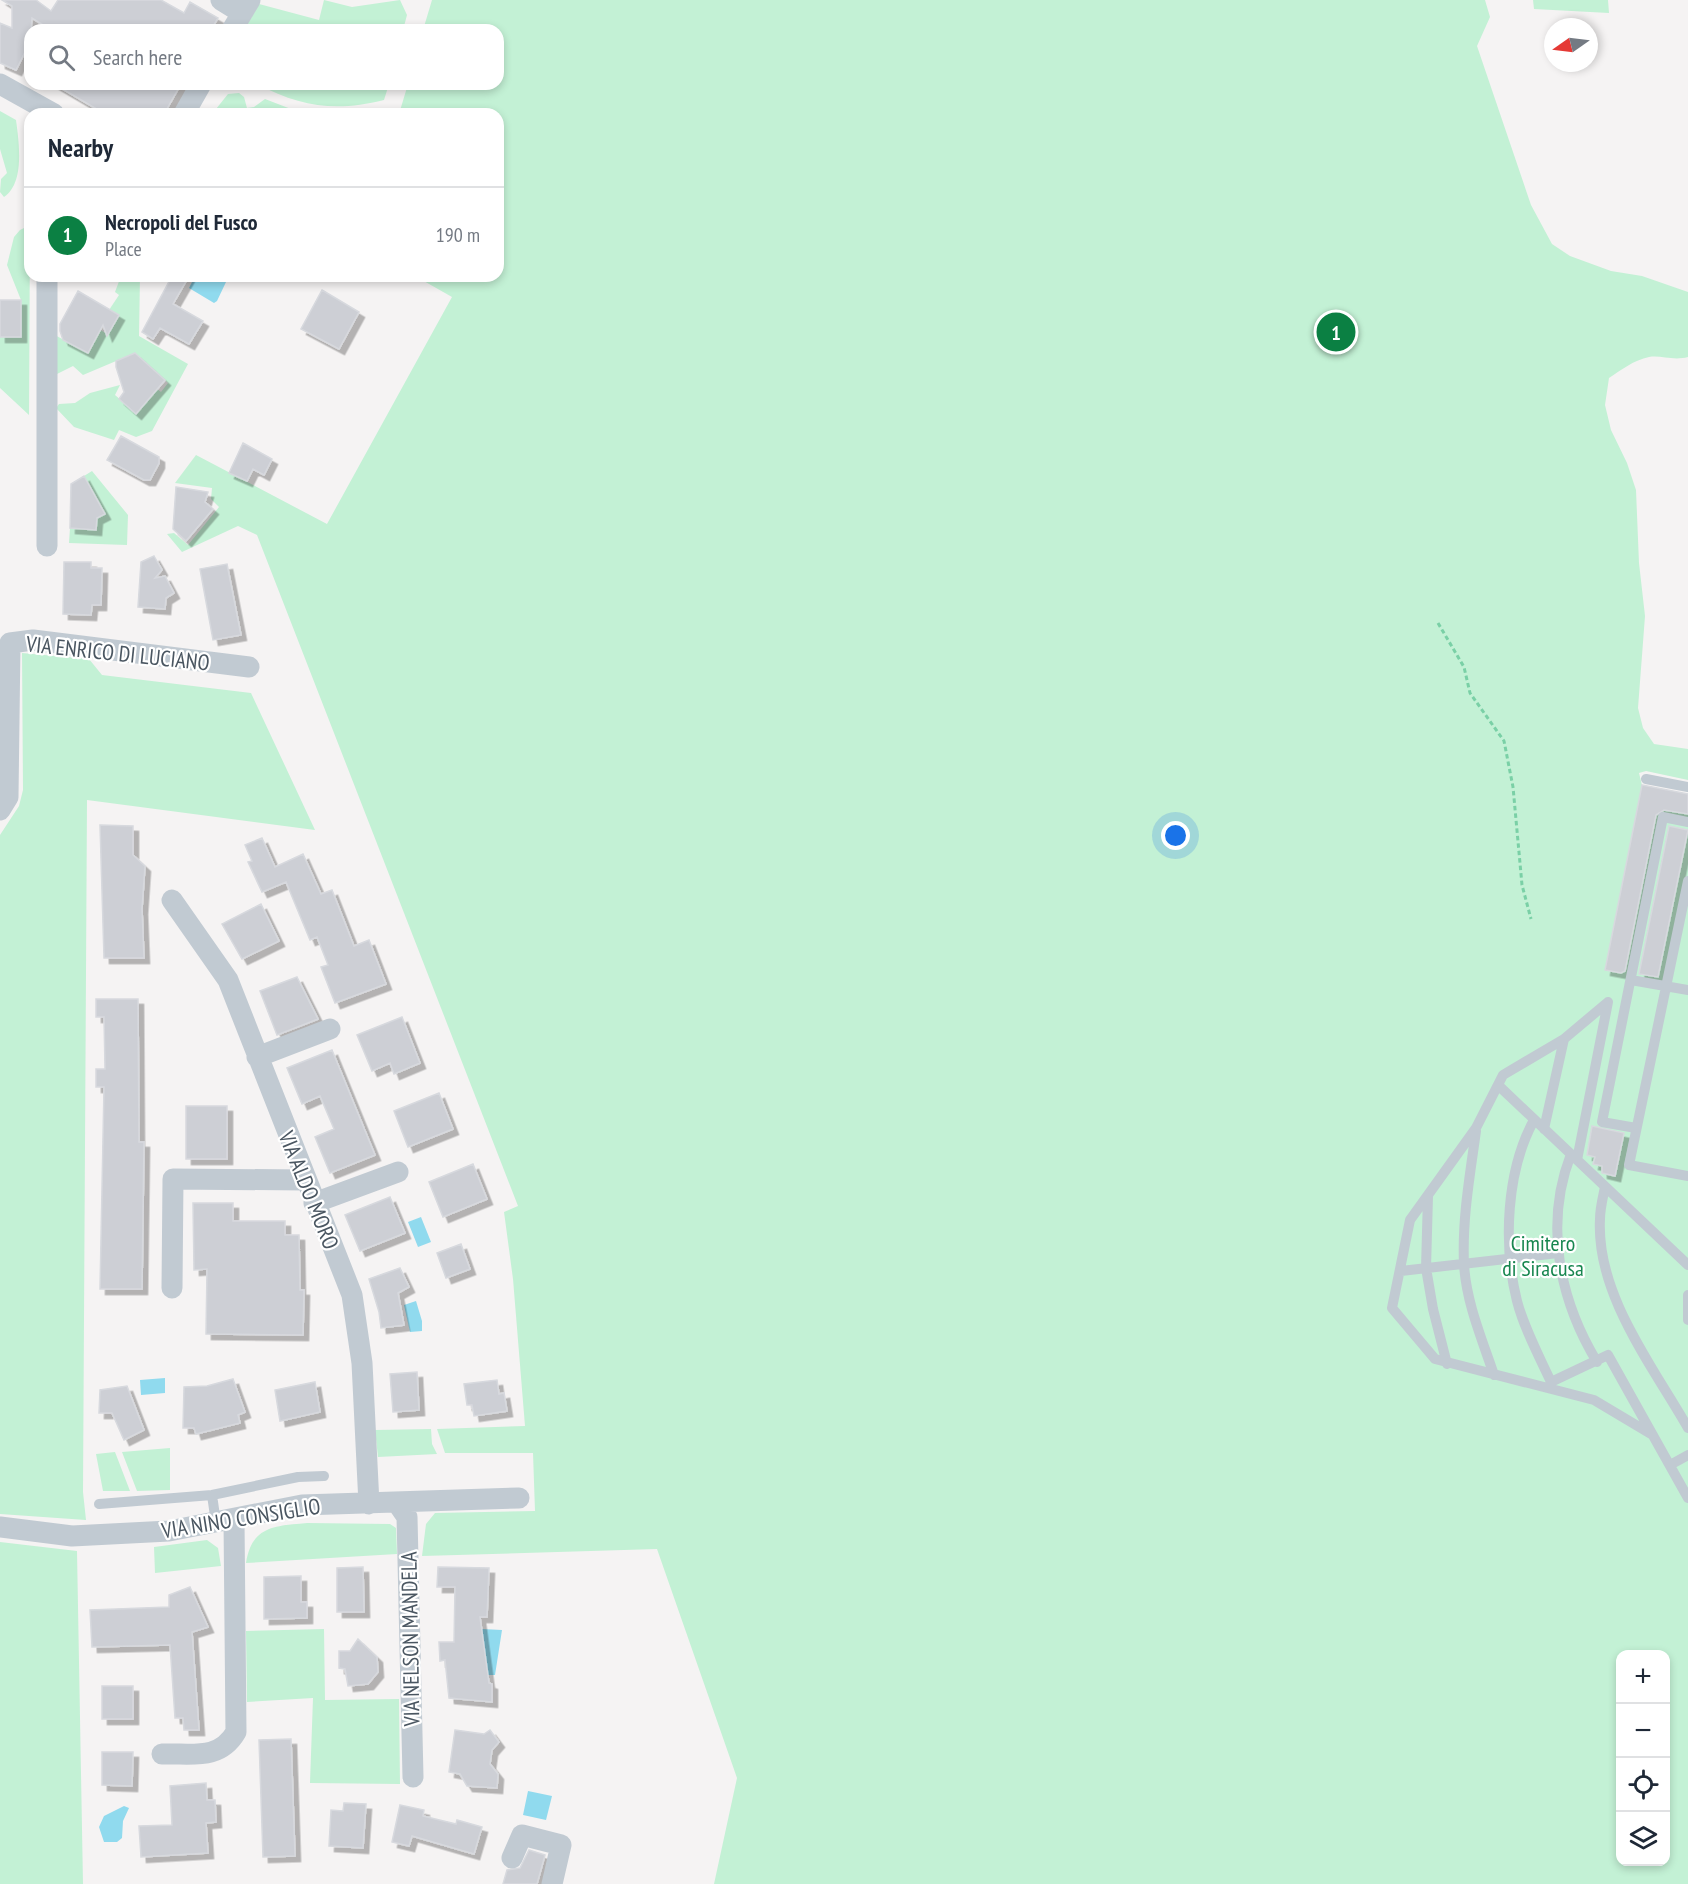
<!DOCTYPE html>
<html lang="en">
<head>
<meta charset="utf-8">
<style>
	:root { --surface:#fff; --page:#f6f6f7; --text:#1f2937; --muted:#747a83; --line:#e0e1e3; --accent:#0b8043 }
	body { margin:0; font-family:"PT Sans Narrow",sans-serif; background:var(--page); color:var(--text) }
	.controls { position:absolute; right:18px; bottom:18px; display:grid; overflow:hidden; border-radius:12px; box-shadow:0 3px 9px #0003 }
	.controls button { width:54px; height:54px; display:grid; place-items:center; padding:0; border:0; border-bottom:2px solid var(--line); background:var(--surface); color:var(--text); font:30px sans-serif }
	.compass { position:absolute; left:1544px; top:18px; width:54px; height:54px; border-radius:50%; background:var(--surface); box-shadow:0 3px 9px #0003; rotate:256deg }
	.you { position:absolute; left:1176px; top:836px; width:21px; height:21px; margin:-15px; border:4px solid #fff; border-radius:50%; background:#1a73e8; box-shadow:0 0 0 9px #1a73e833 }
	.badge { display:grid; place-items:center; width:39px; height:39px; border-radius:50%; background:var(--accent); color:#fff; font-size:20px; font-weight:700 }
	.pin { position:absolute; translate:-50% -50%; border:3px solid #fff; box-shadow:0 2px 6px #0006 }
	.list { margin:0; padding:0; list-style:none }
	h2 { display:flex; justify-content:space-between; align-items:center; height:78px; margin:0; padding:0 24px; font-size:26px }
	h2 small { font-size:20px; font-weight:400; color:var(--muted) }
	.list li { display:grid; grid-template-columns:39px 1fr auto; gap:18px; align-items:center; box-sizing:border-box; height:96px; padding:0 24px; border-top:2px solid var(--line) }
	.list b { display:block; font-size:22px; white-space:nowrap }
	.list p { margin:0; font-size:20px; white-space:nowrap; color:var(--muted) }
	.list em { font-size:20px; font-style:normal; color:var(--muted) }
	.icon { flex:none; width:33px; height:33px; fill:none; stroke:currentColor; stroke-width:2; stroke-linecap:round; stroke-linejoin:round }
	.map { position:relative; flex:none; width:1688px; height:1884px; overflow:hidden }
	.search { position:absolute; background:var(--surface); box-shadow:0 3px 9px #0003; left:24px; top:24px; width:480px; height:66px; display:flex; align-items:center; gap:15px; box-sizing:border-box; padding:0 21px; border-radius:18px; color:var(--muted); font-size:22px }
	.panel { position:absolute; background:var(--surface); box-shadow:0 3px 9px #0003; left:24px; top:108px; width:480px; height:174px; border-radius:18px }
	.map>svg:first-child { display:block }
	.green { fill:#c3f1d5; fill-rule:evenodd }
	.water { fill:#90daee }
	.building { fill:#cdcfd5; stroke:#d7d9de; stroke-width:1.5; filter:url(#shadow) }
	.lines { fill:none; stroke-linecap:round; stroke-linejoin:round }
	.path { stroke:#7ad0a6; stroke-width:3; stroke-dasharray:4.5 3; stroke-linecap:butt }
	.lane { stroke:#c1cad2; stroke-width:10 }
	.street { stroke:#c1cad2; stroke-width:21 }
	.labels { text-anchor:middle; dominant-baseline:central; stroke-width:4.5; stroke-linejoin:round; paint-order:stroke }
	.street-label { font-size:22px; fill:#4a5661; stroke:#fff }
	.park-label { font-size:22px; fill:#17864f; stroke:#fff }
</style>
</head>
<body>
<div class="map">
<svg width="1688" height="1884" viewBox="0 0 1688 1884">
	<defs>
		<filter id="shadow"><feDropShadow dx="5.5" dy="5.5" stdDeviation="0" flood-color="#0004"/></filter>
	</defs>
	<rect width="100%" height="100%" fill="#f5f3f3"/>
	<path class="green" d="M 324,0 L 352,7 L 400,0 L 407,15 L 403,30 L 244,30 L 259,4 L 319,20 Z
		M 432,0 L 1485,0 L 1490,17 L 1477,46 L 1531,205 L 1552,244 L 1570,256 L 1611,271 L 1642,276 L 1688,292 L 1688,357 C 1673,361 1661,355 1649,357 C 1634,360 1621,370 1609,378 L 1605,405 L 1611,430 L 1627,463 L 1636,490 L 1639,563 L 1645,616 L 1638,708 L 1643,728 L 1654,744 L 1688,749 L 1688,780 L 1646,771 L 1639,773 L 1642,785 L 1688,794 L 1688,1884 L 714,1884 L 737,1778 L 657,1549 L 422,1556 L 426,1524 L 435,1513 L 535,1511 L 533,1453 L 445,1453 L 437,1429 L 525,1426 L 513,1279 L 504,1212 L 518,1206 L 257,535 L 238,526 L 182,552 L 167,534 L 174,533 L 188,545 L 219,507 L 211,499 L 212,488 L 175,483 L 196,455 L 327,524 L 452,297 L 415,276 L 498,276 L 498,114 L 399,114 L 408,84 L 498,84 L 498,30 L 423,30 ZM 1620,1654 L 1666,1654 L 1666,1862 L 1620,1862 Z
		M 1533,0 L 1608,0 L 1609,13 L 1534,9 Z
		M 257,84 L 389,84 L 384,100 C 336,112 301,107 257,84 Z
		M 239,93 L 244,97 L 247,108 L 254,107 L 265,99 L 304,114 L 212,114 L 228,94 Z
		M 0,111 L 16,120 C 19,142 25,183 4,197 L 0,192 L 1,179 L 7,173 L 0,149 Z
		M 30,225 L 29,415 L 0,388 L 0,337 L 21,337 L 21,300 L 7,265 L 14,237 L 20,230 Z
		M 121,276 L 140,276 L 139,336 L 188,364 L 152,431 L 136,437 L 119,430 L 114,440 L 74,427 L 56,408 L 59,404 L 75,403 L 90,393 L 120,385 L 115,395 L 136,413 L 157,389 L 161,392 L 168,383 L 135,353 L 83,375 L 73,366 L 53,376 L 53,334 L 88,353 L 100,330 L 108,334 L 119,316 L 109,310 L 119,295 L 115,292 Z
		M 92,471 L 128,515 L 127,545 L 69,543 L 70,528 L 96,529 L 97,518 L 105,514 L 84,476 Z
		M 22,653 L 89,659 L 102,675 L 251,693 L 315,830 L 87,800 L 83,1492 L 86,1520 L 0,1514 L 0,835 L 19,806 L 23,790 Z
		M 431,1429 L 432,1444 L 437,1454 L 378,1457 L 375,1430 Z
		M 170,1448 L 170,1490 L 137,1491 L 122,1452 Z
		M 115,1452 L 130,1491 L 103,1491 L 96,1454 Z
		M 307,1523 L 390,1524 L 396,1528 L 397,1554 L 246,1563 C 252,1526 274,1526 307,1523 Z
		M 207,1540 L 218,1548 L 221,1566 L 155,1573 L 154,1547 Z
		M 0,1542 L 77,1551 L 83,1884 L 0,1884 Z
		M 324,1629 L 325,1700 L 399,1699 L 400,1784 L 310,1783 L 313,1698 L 247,1702 L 246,1631 Z"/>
	<path class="water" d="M 195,276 L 209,279 L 215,276 L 226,282 L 217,301 L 214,303 L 189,288 Z
		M 421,1217 L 431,1242 L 418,1247 L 408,1222 Z
		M 416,1301 L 422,1321 L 422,1331 L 410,1332 L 404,1305 Z
		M 165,1378 L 165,1393 L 141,1395 L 140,1380 Z
		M 482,1629 L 502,1630 L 495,1675 L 485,1675 Z
		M 528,1791 L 552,1796 L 546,1820 L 523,1815 Z
		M 124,1806 L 129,1808 L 123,1821 L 122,1838 L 117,1842 L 104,1842 L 99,1827 L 104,1816 Z"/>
	<path class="building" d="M 2,0 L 36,0 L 51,11 L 58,0 L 161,0 L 184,13 L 190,2 L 218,18 L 211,30 L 51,30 L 32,18 L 30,42 L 16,70 L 0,63 L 0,23 L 12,28 L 12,6 Z
		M 54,84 L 181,84 L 164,114 L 105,114 Z
		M 172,276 L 189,276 L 173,304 L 203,321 L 189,344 L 160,328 L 153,339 L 142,332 Z
		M 322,290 L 359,312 L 339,349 L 301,329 Z
		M 78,291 L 119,315 L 107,336 L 103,325 L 88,353 L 63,340 L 60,331 L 60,324 Z
		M 0,300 L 21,300 L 21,337 L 0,337 Z
		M 135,353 L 165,380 L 136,414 L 119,399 L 124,392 L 116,367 L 116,361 Z
		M 121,436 L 159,457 L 159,463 L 150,480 L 144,480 L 107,460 Z
		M 243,443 L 272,459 L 264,475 L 253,469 L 247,481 L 229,473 Z
		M 84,476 L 105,514 L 97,518 L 96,530 L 70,528 L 71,484 Z
		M 176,487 L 208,492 L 205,502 L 213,509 L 186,541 L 173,529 Z
		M 154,556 L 162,570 L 155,578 L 165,576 L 174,593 L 166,598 L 165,609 L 138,607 L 141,562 Z
		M 64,562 L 91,562 L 91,568 L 102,568 L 101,605 L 92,605 L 91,615 L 63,614 Z
		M 227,564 L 241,635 L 213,640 L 200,569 Z
		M 1642,785 L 1688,794 L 1688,814 L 1664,810 L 1656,815 L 1625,971 L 1621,973 L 1605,970 Z
		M 100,825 L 133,826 L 133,855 L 145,866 L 142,909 L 144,958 L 104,958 Z
		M 1669,826 L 1688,830 L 1658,977 L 1639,974 Z
		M 262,838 L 275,867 L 303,854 L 321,894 L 332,890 L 354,946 L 369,940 L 386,984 L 335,1003 L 321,967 L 328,965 L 317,937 L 310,940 L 286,882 L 262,892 L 248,862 L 252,861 L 245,845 Z
		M 261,904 L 279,941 L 242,959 L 222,924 Z
		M 297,977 L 318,1019 L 277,1035 L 260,991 Z
		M 96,999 L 138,999 L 139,1142 L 144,1142 L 142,1289 L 100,1289 L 104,1087 L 96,1087 L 96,1069 L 105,1069 L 104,1017 L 96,1017 Z
		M 402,1017 L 420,1063 L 394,1074 L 390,1063 L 372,1071 L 357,1035 Z
		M 332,1050 L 375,1155 L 330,1173 L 315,1137 L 334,1129 L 320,1096 L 302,1104 L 287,1068 Z
		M 439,1093 L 453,1129 L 408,1147 L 394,1111 Z
		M 186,1106 L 227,1106 L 227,1159 L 186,1159 Z
		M 1592,1126 L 1624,1133 L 1615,1176 L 1602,1173 L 1602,1166 L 1593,1164 L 1595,1157 L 1587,1155 Z
		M 473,1164 L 487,1199 L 443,1217 L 429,1182 Z
		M 390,1197 L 405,1233 L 360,1251 L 345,1215 Z
		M 193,1203 L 233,1203 L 233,1221 L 285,1221 L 285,1235 L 299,1235 L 300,1290 L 304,1290 L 303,1335 L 206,1334 L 207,1269 L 194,1270 Z
		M 461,1244 L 470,1269 L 446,1278 L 437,1253 Z
		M 400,1268 L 409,1287 L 398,1293 L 404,1325 L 381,1328 L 379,1312 L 369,1279 Z
		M 417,1372 L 419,1410 L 393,1412 L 390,1374 Z
		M 233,1379 L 245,1412 L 238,1415 L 240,1423 L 196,1434 L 194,1428 L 183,1428 L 184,1387 L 207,1386 Z
		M 497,1380 L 499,1394 L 504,1393 L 507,1411 L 474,1416 L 472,1405 L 467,1405 L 464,1384 Z
		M 315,1382 L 320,1412 L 280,1421 L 275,1390 Z
		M 127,1386 L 144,1430 L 124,1440 L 112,1413 L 99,1413 L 100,1390 Z
		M 363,1567 L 364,1612 L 337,1612 L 337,1568 Z
		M 438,1567 L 489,1568 L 487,1617 L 480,1617 L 489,1683 L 492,1684 L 492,1702 L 449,1698 L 445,1660 L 440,1661 L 439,1642 L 454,1642 L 455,1587 L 437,1587 Z
		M 301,1576 L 301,1602 L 307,1602 L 307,1618 L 264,1619 L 264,1577 Z
		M 190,1587 L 208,1627 L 192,1632 L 199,1730 L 184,1730 L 183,1718 L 175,1718 L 170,1645 L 92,1647 L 90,1610 L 169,1607 L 169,1595 Z
		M 358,1639 L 377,1657 L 378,1672 L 368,1684 L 348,1686 L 345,1669 L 339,1668 L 339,1651 L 350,1651 Z
		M 102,1686 L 133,1686 L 133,1719 L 102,1719 Z
		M 455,1730 L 484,1734 L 490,1730 L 499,1742 L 492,1750 L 490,1764 L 498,1774 L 497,1788 L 467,1786 L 460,1774 L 449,1772 Z
		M 291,1739 L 295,1856 L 263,1857 L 259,1740 Z
		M 102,1752 L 133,1752 L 132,1786 L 102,1785 Z
		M 206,1783 L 207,1800 L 215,1800 L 216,1822 L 206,1823 L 208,1853 L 141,1857 L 139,1826 L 172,1825 L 170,1786 Z
		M 344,1803 L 366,1804 L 363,1848 L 329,1846 L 331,1810 L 343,1811 Z
		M 400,1805 L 424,1810 L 423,1816 L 456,1824 L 457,1820 L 482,1827 L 474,1854 L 412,1836 L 409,1846 L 392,1842 Z
		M 529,1850 L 545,1855 L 537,1884 L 503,1884 L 507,1870 L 520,1868 Z"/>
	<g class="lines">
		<path class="path" d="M 1438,623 L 1464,667 L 1470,693 L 1504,741 L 1513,787 L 1522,885 L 1531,919"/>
		<path class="lane" d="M 1646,779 L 1688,787
			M 1688,881 L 1629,1165 L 1688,1176
			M 1631,980 L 1688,990
			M 1608,1002 L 1564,1039 L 1503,1075 L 1476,1128 L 1410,1220 L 1392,1308 L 1435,1359 L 1594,1400 L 1651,1434
			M 1499,1086 L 1688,1265
			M 1534,1120 C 1506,1171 1503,1245 1517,1301 C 1524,1328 1539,1356 1551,1382 L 1550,1388
			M 1636,1128 L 1602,1122 L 1663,817 L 1688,822
			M 1544,1129 L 1564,1039
			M 1476,1131 C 1470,1175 1462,1219 1464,1264 C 1466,1302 1482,1339 1494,1375
			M 1571,1154 C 1544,1224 1559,1299 1597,1362
			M 1577,1160 L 1608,1002
			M 1605,1187 C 1603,1197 1600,1208 1600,1219 C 1596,1294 1652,1365 1688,1428
			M 1428,1196 L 1426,1268 L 1433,1309 L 1447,1364
			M 1401,1271 L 1558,1253
			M 1688,1295 L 1688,1320
			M 1551,1382 L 1608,1355 L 1688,1498
			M 1670,1465 L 1688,1455
			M 212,1495 L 216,1523
			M 99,1504 L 212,1495 L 298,1477 L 324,1476"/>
		<path class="street" d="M 221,0 L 242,13
			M 232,30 L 250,0
			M 0,84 L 54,114
			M 184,114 L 201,84
			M 47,546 L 47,276
			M 0,810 L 8,797 L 10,643 L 33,640 L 249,667
			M 172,900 L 228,980 L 352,1295 L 362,1363 L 369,1504
			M 257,1057 L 330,1029
			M 314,1203 L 398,1172
			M 172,1288 L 173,1179 L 305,1180
			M 398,1504 L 407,1517 L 413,1777
			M 0,1527 L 72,1536 L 169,1531 L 302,1505 L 519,1498
			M 162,1754 C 192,1753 219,1761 236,1732 L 234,1520
			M 512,1858 L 522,1835 L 561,1845 L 552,1884"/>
	</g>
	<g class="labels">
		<g class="street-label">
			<text transform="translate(118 653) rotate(6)">VIA ENRICO DI LUCIANO</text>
			<text transform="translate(309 1190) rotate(68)">VIA ALDO MORO</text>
			<text transform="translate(241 1518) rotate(-9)">VIA NINO CONSIGLIO</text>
			<text transform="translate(410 1639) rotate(-91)">VIA NELSON MANDELA</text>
		</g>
		<g class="park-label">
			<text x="1543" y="1243">Cimitero<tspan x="1543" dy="25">di Siracusa</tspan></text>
		</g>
	</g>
</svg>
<div class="controls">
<button>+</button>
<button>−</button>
<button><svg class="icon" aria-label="locate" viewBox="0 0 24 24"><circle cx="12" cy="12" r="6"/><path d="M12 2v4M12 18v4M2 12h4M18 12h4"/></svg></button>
<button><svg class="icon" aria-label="layers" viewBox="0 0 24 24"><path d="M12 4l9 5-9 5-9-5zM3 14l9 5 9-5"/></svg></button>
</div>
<svg class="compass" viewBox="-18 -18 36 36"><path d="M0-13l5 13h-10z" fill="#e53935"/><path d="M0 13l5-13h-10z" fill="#747a83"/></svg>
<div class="you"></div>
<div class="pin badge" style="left:1336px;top:332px">1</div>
<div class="search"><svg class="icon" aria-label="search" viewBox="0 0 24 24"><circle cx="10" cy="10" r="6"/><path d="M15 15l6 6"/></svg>Search here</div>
<section class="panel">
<h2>Nearby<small></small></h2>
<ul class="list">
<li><span class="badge">1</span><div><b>Necropoli del Fusco</b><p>Place</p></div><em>190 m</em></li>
</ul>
</section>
</div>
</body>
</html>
